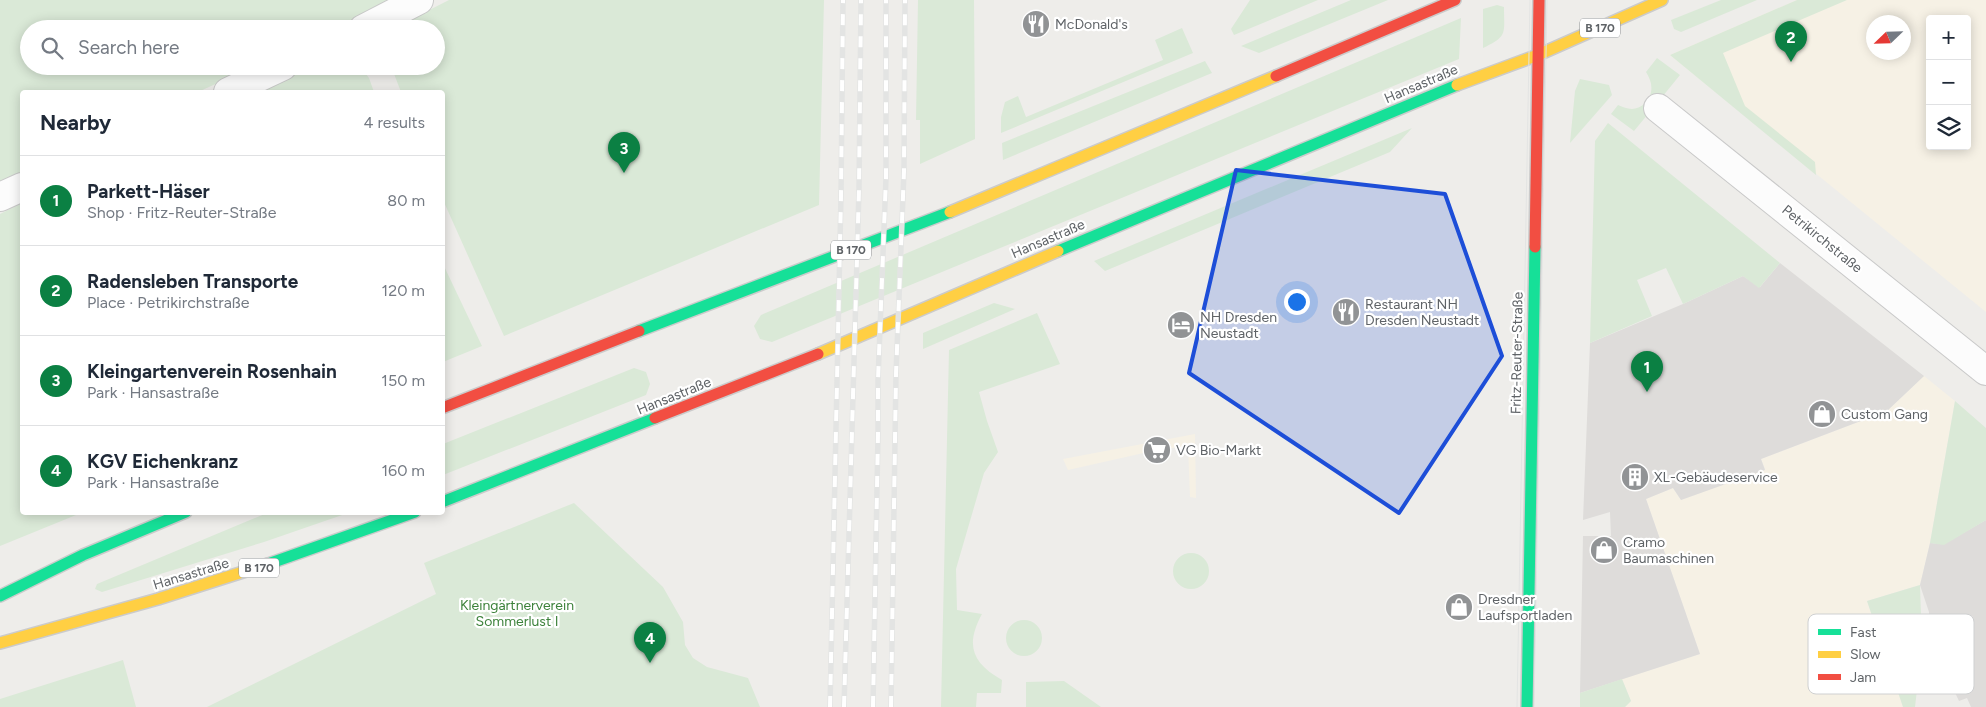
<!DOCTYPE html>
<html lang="en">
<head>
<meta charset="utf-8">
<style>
	:root { --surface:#fff; --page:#f6f6f7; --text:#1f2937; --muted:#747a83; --line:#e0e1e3; --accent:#0b8043 }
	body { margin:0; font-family:Figtree,sans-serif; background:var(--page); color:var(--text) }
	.controls { position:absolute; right:15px; top:15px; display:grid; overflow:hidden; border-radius:5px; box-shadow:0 2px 12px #0003 }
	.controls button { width:45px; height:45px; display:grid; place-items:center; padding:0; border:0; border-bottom:1px solid var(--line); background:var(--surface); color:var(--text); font:25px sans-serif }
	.compass { position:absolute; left:1866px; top:15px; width:45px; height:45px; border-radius:50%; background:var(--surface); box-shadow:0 2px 12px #0003; rotate:247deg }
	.you { position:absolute; left:1296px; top:301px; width:18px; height:18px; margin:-12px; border:4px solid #fff; border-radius:50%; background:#1a73e8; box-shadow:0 0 0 8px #1a73e833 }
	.badge { display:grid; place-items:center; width:32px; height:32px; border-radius:50%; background:var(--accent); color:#fff; font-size:16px; font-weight:700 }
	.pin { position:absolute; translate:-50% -41px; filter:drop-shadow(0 1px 2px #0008) }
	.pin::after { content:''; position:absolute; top:26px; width:18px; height:15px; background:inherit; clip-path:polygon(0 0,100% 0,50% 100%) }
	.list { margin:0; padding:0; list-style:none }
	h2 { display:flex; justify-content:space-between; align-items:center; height:65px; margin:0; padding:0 20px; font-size:21px }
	h2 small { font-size:16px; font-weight:400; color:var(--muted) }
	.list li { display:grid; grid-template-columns:32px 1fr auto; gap:15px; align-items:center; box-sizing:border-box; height:90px; padding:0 20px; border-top:1px solid var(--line) }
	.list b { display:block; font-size:19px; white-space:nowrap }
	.list p { margin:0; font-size:16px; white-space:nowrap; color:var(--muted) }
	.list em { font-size:16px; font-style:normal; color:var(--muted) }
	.icon { flex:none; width:28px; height:28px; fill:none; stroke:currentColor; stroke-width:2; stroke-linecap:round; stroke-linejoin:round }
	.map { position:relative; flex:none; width:1986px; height:707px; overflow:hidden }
	.search { position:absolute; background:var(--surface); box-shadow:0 2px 12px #0003; left:20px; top:20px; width:425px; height:55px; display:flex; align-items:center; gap:12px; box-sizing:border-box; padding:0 18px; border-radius:28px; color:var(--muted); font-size:19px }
	.panel { position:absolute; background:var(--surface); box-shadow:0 2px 12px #0003; left:20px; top:90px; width:425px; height:425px; border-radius:5px }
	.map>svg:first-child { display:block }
	.commercial { fill:#f6f1e5; fill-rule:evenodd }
	.industrial { fill:#dedcda }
	.green { fill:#dae9d7 }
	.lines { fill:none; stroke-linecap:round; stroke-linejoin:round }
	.street-casing { stroke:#c9c9c9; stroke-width:30 }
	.fast-casing { stroke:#cbcbcb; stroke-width:14 }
	.slow-casing { stroke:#cbcbcb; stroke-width:14 }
	.jam-casing { stroke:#cbcbcb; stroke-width:14 }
	.street { stroke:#fcfcfc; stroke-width:28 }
	.fast { stroke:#16e098; stroke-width:11 }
	.slow { stroke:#ffcf43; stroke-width:11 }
	.jam { stroke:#f24e42; stroke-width:11 }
	.tram { stroke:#e3e4e3; stroke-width:1 }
	.rail-casing { stroke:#e3e4e3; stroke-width:5.5 }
	.rail { stroke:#fff; stroke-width:4; stroke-dasharray:11; stroke-linecap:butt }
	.marked { fill:#1d4ed8; fill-opacity:0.2; stroke:#1d4ed8; stroke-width:4; stroke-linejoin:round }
	.labels { text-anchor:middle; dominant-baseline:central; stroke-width:4.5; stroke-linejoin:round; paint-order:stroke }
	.shield { fill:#fff; stroke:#8f9295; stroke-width:1 }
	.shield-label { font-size:12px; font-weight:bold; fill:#5f6367 }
	.poi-label { font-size:14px; fill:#5f6367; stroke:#fff; text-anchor:start }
	.street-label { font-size:14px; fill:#5f6367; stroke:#fff }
	.park-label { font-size:14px; fill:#3d823b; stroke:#fff }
	.key { fill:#fff; stroke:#cfd0d1; stroke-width:1 }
	.key-label { font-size:14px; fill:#5f6367 }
</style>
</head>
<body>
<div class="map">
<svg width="1986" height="707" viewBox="0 0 1986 707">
	<rect width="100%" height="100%" fill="#eeedea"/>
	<path class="commercial" d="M 1797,0 L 1986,0 L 1986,312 L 1670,55 ZM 1930,19 L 1967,19 L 1967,146 L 1930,146 ZM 1874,22 L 1904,22 L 1904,52 L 1874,52 Z
		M 1924,376 L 1955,401 L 1930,543 L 1920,585 L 1867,601 L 1903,707 L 1625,707 L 1631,701 L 1622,679 L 1700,654 L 1646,499 L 1673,488 L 1681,500 L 1765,469 L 1761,459 L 1887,411 Z
		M 1195,434 L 1196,498 L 1190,497 L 1188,446 L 1157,450 L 1068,470 L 1063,459 Z"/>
	<path class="industrial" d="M 1780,263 L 1924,376 L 1887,411 L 1761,459 L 1765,470 L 1681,500 L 1673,488 L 1646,499 L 1700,654 L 1580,693 L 1583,536 L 1611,536 L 1610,512 L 1583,520 L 1590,343 L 1683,304 L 1743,276 L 1760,287 Z
		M 1986,520 L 1986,707 L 1971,707 L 1967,698 L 1959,701 L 1930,640 L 1929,612 L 1920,585 L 1930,543 L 1944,544 Z"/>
	<path class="green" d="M 0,0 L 395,0 L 337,29 L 29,29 L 29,66 L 255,66 L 198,92 L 22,92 L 22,173 L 0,183 Z
		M 449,0 L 824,0 L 819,205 L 504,336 L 443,200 L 442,92 L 401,92 L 391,66 L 436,66 L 436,29 L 392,29 Z
		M 918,0 L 974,0 L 975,139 L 920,164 L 920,120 L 916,120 Z
		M 1250,0 L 1318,0 L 1234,35 L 1231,29 Z
		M 1351,0 L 1388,0 L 1259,53 L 1241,46 Z
		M 1721,0 L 1757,0 L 1681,32 L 1674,29 L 1671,20 Z
		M 1797,0 L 1847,0 L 1723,53 L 1745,106 L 1815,162 L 1816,175 L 1670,55 Z
		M 1497,5 L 1504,7 C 1504,34 1508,36 1483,48 L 1483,9 Z
		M 1461,18 L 1459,59 L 772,342 L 760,339 L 754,326 L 761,315 Z
		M 1182,28 L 1193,53 L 1001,133 L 1001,117 L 1005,102 L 1018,96 L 1026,117 L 1163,60 L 1155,40 Z
		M 1657,58 L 1680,75 L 1658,102 L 1650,96 C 1653,87 1651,80 1646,72 Z
		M 1205,61 L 1212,73 L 1003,160 L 1002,143 Z
		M 308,66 L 360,66 L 369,78 L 374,92 L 253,92 Z
		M 1580,79 L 1609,85 L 1612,95 L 1570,143 L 1575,91 Z
		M 1645,103 L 1653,108 L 1634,131 L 1611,114 L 1618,105 C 1628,110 1637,111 1645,103 Z
		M 1608,123 L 1780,263 L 1759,288 L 1743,276 L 1683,304 L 1666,268 L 1637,280 L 1652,316 L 1590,343 L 1595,141 Z
		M 1412,128 L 1390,152 L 1105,271 L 1094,261 Z
		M 22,203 L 22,512 L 81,513 L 0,546 L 0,214 Z
		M 443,264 L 482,346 L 443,362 L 442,362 Z
		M 994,303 L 1015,309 L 923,349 L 923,333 Z
		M 1037,313 L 1060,364 L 979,392 L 987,421 L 998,452 L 984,473 L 956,569 L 957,610 L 982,614 C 965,645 972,663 1002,680 L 1001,693 L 977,693 L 976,707 L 941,707 L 949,350 Z
		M 634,368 L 646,372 L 650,384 L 646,395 L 443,475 L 443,444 Z
		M 1955,401 L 1986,428 L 1986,520 L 1944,545 L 1930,543 Z
		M 574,503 L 663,587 L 683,622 L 685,645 L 693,658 L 707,667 L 748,678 L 760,707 L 207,707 L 436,594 L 424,563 Z
		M 267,513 L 348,513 L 264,542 L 102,592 L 95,589 L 97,584 Z
		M1173 571a18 18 0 1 1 36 0a18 18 0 1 1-36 0Z
		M 1920,585 L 1922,647 L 1915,707 L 1903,707 L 1867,601 Z
		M1006 638a18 18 0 1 1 36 0a18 18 0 1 1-36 0Z
		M 123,660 L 136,707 L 0,707 L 0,699 Z
		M 1622,679 L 1631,701 L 1625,707 L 1580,707 L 1580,693 Z
		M 1064,681 L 1101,707 L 1026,707 L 1026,682 Z"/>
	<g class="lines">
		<defs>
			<path id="street" d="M 363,29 L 419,0
				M 228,92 L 283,66
				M 1658,108 L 1986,371
				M 0,197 L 22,187"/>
			<path id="fast" d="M 1058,251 L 1457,85
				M 639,331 L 950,212
				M 442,502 L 655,418
				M 268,564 L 415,512
				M 0,596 L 83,555 L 186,512
				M 1527,707 L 1535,247"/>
			<path id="slow" d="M 1457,85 L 1538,55 L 1662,0
				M 950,212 L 1276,76
				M 818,354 L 1058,251
				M 0,643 L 158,599 L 268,564"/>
			<path id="jam" d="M 1276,76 L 1455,0
				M 1535,247 L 1539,0
				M 442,408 L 639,331
				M 655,418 L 818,354"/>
		</defs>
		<use href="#street" class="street-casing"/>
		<use href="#fast" class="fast-casing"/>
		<use href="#slow" class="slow-casing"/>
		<use href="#jam" class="jam-casing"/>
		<use href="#street" class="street"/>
		<use href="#fast" class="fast"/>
		<use href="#slow" class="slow"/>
		<use href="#jam" class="jam"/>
		<path class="tram" d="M 1517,707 L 1530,0
			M 1534,707 L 1547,0"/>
		<defs>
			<path id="rail" d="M 830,707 L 841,196 L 843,0
				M 844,707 L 859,189 L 861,0
				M 873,707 L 878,434 L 878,380 L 886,178 L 886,0
				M 891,707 L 896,374 L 904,171 L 905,0"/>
		</defs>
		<use href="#rail" class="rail-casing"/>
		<use href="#rail" class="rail"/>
	</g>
	<path class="marked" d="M 1236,170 L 1445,194 L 1502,356 L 1399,513 L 1189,373 Z"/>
	<defs>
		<symbol id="restaurant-disc" viewBox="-11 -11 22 22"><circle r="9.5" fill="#919395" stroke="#fff"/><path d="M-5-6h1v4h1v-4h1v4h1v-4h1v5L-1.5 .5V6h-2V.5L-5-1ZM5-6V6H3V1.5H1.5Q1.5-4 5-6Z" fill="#fff"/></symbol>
		<symbol id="hotel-disc" viewBox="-11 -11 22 22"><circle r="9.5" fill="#919395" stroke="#fff"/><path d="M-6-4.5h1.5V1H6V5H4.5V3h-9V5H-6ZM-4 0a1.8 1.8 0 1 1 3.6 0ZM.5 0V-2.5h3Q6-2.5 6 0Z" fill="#fff"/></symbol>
		<symbol id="shop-disc" viewBox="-11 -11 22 22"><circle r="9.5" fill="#919395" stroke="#fff"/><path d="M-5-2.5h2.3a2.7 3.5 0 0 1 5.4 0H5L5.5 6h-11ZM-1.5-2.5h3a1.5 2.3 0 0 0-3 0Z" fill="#fff"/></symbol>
		<symbol id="supermarket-disc" viewBox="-11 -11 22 22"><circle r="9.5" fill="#919395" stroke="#fff"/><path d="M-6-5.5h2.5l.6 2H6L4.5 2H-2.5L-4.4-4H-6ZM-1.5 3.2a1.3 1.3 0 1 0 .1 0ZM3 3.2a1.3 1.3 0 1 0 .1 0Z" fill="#fff"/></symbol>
		<symbol id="building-disc" viewBox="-11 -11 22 22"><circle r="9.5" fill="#919395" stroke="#fff"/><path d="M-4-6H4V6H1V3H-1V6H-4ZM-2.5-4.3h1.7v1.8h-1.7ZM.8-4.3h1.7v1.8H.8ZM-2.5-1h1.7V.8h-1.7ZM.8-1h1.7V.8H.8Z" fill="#fff"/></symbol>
	</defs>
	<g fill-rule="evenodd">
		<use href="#restaurant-disc" x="1020" y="8" width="32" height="32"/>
		<use href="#restaurant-disc" x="1330" y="296" width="32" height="32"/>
		<use href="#hotel-disc" x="1165" y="309" width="32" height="32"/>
		<use href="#shop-disc" x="1806" y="398" width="32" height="32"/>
		<use href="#supermarket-disc" x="1141" y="434" width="32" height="32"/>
		<use href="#building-disc" x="1619" y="461" width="32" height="32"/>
		<use href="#shop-disc" x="1588" y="534" width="32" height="32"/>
		<use href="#shop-disc" x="1443" y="591" width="32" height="32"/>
	</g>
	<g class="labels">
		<g class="shield">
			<rect x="1580" y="18.5" width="40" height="19" rx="4"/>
			<rect x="831" y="240.5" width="40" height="19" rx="4"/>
			<rect x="239" y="558.5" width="40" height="19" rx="4"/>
		</g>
		<g class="shield-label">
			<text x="1600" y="28">B 170</text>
			<text x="851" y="250">B 170</text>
			<text x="259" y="568">B 170</text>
		</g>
		<g class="poi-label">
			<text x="1055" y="24">McDonald's</text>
			<text x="1365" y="304">Restaurant NH<tspan x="1365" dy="16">Dresden Neustadt</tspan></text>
			<text x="1200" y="317">NH Dresden<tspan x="1200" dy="16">Neustadt</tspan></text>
			<text x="1841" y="414">Custom Gang</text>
			<text x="1176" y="450">VG Bio-Markt</text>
			<text x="1654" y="477">XL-Gebäudeservice</text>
			<text x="1623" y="542">Cramo<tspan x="1623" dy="16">Baumaschinen</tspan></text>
			<text x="1478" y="599">Dresdner<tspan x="1478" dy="16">Laufsportladen</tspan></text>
		</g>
		<g class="street-label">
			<text transform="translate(1421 84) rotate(-23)">Hansastraße</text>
			<text transform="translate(1048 239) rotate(-23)">Hansastraße</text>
			<text transform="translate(1822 239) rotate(39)">Petrikirchstraße</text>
			<text transform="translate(1517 353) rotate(-89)">Fritz-Reuter-Straße</text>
			<text transform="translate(674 396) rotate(-22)">Hansastraße</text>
			<text transform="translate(191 574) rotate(-17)">Hansastraße</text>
		</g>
		<g class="park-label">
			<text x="517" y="605">Kleingärtnerverein<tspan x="517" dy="16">Sommerlust I</tspan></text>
		</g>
	</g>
	<rect x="1808" y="614" width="166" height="80" rx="8" class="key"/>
	<rect x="1818" y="629" width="23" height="6" fill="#16e098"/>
	<rect x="1818" y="651" width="23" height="7" fill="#ffcf43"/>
	<rect x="1818" y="674" width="23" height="6" fill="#f24e42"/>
	<g class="key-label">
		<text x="1850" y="637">Fast</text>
		<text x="1850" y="659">Slow</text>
		<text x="1850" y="682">Jam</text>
	</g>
</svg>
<div class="controls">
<button>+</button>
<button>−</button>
<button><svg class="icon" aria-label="layers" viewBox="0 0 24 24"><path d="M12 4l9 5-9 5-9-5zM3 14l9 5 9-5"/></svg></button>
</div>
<svg class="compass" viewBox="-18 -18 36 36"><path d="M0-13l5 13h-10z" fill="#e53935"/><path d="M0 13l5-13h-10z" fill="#747a83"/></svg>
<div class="you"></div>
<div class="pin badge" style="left:1647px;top:392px">1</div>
<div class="pin badge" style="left:1791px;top:62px">2</div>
<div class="pin badge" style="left:624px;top:173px">3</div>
<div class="pin badge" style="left:650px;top:663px">4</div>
<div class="search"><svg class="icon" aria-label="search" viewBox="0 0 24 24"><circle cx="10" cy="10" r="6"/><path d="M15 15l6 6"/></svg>Search here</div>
<section class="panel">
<h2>Nearby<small>4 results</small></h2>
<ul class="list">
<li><span class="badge">1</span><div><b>Parkett-Häser</b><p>Shop · Fritz-Reuter-Straße</p></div><em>80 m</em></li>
<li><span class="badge">2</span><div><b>Radensleben Transporte</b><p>Place · Petrikirchstraße</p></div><em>120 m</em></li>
<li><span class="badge">3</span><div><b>Kleingartenverein Rosenhain</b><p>Park · Hansastraße</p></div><em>150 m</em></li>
<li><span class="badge">4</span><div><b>KGV Eichenkranz</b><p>Park · Hansastraße</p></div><em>160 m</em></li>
</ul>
</section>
</div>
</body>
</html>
